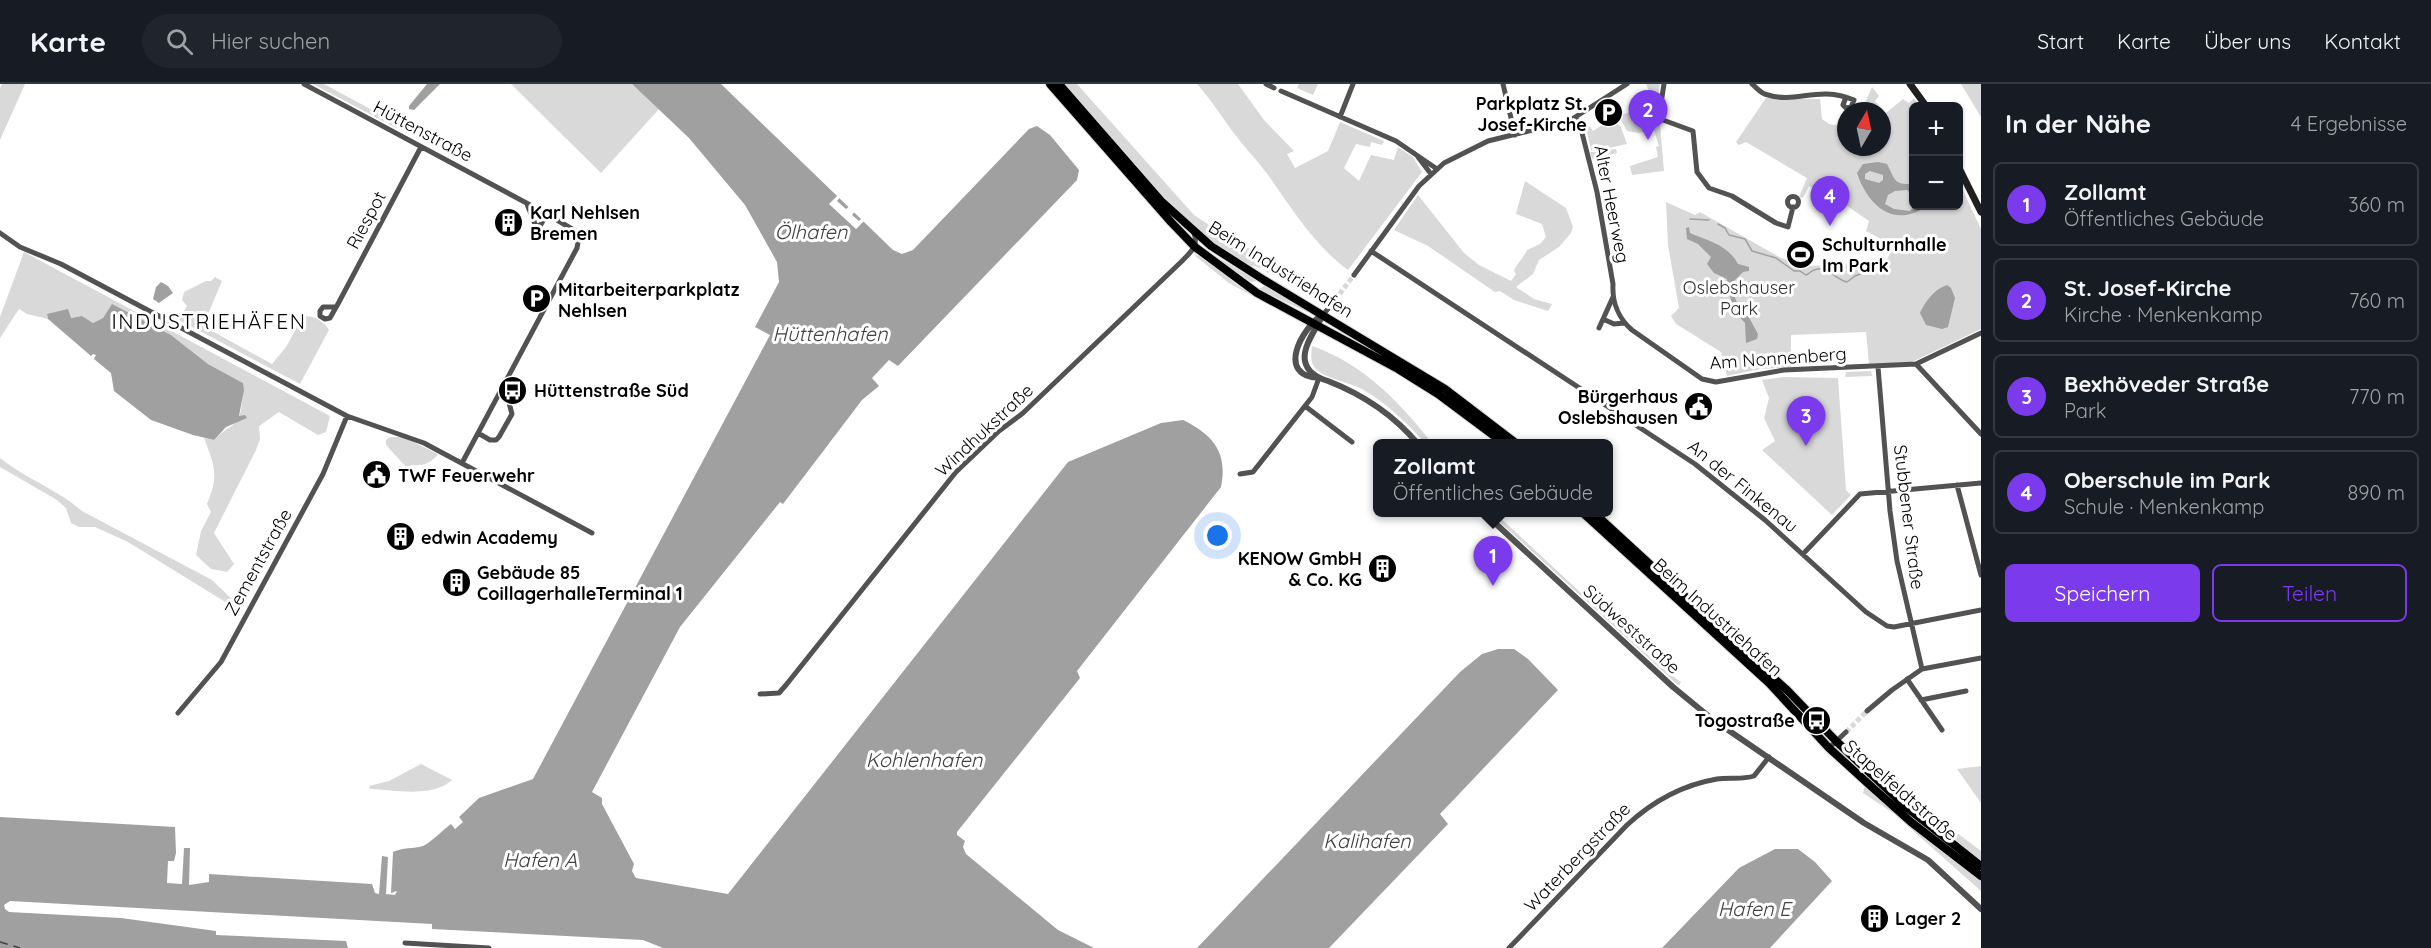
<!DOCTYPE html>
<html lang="de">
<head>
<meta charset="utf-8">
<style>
	:root { --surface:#171b24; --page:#20242c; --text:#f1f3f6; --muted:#9ea1a6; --line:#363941; --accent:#7c3aed }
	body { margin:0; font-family:Quicksand,sans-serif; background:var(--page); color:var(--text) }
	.controls { position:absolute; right:18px; top:18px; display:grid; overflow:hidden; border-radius:9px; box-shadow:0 2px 4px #0004 }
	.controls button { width:54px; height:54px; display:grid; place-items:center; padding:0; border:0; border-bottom:2px solid var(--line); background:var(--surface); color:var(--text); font:30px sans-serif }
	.compass { position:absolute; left:1837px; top:18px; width:54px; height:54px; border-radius:50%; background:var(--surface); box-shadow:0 2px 4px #0004; rotate:9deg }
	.you { position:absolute; left:1218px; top:452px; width:21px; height:21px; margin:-15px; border:4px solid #fff; border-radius:50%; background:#1a73e8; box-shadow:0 0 0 9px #1a73e833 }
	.badge { display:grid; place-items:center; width:39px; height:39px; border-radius:50%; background:var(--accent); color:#fff; font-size:20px; font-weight:700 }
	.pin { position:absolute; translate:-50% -50px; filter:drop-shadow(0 2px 3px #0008) }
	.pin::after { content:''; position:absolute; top:32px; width:21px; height:18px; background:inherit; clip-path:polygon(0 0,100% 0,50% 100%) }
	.popup { position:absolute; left:1373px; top:355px; width:240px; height:78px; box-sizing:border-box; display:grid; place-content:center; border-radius:9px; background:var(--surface); filter:drop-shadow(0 2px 4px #0005); font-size:20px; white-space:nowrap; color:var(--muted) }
	.popup b { font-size:22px; color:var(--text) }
	.popup::after { content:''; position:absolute; left:50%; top:100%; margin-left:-12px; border:12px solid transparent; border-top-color:var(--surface) }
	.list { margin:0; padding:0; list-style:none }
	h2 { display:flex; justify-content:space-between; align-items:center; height:78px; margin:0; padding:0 24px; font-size:26px }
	h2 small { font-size:20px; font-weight:400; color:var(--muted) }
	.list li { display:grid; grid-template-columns:39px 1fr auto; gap:18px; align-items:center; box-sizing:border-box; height:84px; margin:0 12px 12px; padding:0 12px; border:2px solid var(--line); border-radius:9px }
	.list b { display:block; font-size:22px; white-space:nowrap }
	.list p { margin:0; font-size:20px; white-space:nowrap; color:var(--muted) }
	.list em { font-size:20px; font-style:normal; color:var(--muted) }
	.actions { display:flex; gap:12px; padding:18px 24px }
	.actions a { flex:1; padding:14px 0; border:2px solid var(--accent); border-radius:9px; text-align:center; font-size:21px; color:var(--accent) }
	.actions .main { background:var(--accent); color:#fff }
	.icon { flex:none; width:33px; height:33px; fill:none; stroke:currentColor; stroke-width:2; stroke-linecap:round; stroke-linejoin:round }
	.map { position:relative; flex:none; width:1981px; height:864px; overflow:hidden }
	header { display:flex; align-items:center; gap:36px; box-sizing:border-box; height:84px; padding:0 30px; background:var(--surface); border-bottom:2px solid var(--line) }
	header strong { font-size:28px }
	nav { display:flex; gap:33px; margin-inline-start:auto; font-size:21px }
	.search { width:420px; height:54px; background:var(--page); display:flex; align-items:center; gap:15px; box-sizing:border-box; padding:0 21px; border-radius:33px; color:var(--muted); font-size:22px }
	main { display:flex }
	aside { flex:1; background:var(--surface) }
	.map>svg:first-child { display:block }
	.green { fill:#d9d9d9 }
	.water { fill:#a0a0a0; fill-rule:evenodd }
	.pier { fill:#fff }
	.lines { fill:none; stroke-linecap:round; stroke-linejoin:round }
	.stream { stroke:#a0a0a0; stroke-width:1.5 }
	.ferry { stroke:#414141; stroke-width:1.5; stroke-dasharray:8 6; stroke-linecap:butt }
	.minor-tunnel { stroke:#d9d9d9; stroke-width:5; stroke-dasharray:5 2.5; stroke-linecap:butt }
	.primary-casing { stroke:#dbdbdb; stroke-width:10 }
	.minor { stroke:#525252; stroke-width:5 }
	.tertiary { stroke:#525252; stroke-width:6 }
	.secondary { stroke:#1f1f1f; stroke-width:7 }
	.primary { stroke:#000; stroke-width:8 }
	.labels { text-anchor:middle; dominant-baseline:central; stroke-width:6; stroke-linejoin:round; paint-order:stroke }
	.poi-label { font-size:18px; font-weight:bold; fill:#000; stroke:#fff; text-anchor:start }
	.street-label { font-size:18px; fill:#000; stroke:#fff }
	.park-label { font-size:18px; fill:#303030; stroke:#fff }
	.water-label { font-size:20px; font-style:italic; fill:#414141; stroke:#fff }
	.quarter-label { font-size:21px; letter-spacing:1.5px; fill:#000; stroke:#fff }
</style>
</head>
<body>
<header>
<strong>Karte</strong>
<div class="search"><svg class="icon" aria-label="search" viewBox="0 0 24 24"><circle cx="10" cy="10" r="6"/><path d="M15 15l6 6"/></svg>Hier suchen</div>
<nav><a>Start</a><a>Karte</a><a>Über uns</a><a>Kontakt</a></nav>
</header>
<main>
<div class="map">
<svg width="1981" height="864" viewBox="0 0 1981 864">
	<rect width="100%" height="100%" fill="#fff"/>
	<path class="green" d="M 2,0 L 25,0 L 0,56 L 0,4 Z
		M 313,0 L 324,0 L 400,41 L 396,44 Z
		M 511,0 L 632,0 L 659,25 L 601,89 Z
		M 1064,0 L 1077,0 L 1194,131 C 1237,161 1286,182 1329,212 L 1324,219 L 1306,212 L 1304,206 L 1272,187 L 1268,189 L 1262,184 L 1243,180 L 1206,154 L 1178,129 Z
		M 1197,0 L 1238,0 L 1264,36 L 1294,67 L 1287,70 L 1295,84 L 1328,67 L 1340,38 L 1384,57 L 1382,61 L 1371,58 L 1370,63 L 1356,60 L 1344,84 L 1359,97 L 1371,71 L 1394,76 L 1398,63 L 1413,73 L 1422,88 L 1348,186 C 1314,161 1292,125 1268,91 C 1257,76 1244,63 1233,48 C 1220,30 1212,17 1197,0 Z
		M 1299,0 L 1318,0 L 1313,11 L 1297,4 Z
		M 1646,0 L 1660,0 L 1654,39 L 1660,41 L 1664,87 L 1632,91 L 1630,82 L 1658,73 L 1656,63 L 1659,62 L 1654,46 L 1638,49 L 1627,47 L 1612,20 L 1617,16 L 1625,30 L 1642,23 L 1642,19 L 1652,13 Z
		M 1961,0 L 1981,0 L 1981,33 Z
		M 1872,3 L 1879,12 L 1875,17 L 1886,29 L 1903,15 L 1909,19 L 1914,14 L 1920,22 L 1914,22 L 1914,122 L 1958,122 L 1959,98 L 1981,145 L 1981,245 L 1912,278 L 1869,280 L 1866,248 L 1791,251 L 1791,283 L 1760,285 L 1727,292 L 1721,268 L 1676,240 L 1671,232 L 1679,224 L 1668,161 L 1666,118 L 1695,131 L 1700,128 L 1781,174 L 1806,182 L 1886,179 L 1892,164 L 1890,160 L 1866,147 L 1869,137 L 1840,117 L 1826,112 L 1809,102 L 1803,114 L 1799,113 L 1807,94 L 1746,58 L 1739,61 L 1736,58 L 1766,14 L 1820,15 L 1822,35 L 1829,40 L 1846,43 L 1846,63 L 1882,63 L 1882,27 L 1873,27 L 1864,21 Z
		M 1587,38 L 1593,47 L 1607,38 L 1609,41 L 1612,39 L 1620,41 L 1627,60 L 1609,64 L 1608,61 L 1591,66 L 1585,39 Z
		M 1605,64 L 1606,66 L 1616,65 L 1617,69 L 1592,75 L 1590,68 L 1601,68 L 1601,65 Z
		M 1525,97 L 1566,124 L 1573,143 L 1571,149 L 1559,163 L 1539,176 L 1533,190 L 1516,203 L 1534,215 L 1552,220 L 1548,227 L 1514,216 L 1500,207 L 1495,208 L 1428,162 L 1394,146 L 1418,111 L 1464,169 L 1479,181 L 1511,197 L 1516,190 L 1514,187 C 1517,179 1523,175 1527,166 L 1540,160 L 1546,153 L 1542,140 L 1516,130 Z
		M 1204,165 L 1242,188 L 1259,196 L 1259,197 L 1251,198 Z
		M 24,168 L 330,332 L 326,348 L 318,351 L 279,328 L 259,342 L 260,355 L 256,366 L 214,449 L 234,480 L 227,488 L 211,485 L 196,471 L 201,447 L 211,428 L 207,420 C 219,391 215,383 204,354 L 214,356 C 220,349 226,346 233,341 C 244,332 242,312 243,299 L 208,280 L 171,251 L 112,221 L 103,234 L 93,239 L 82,232 L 71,234 L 47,230 L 48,235 L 27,230 L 19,225 L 0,254 L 0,233 Z
		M 1194,171 L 1204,173 L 1237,201 L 1269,221 L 1229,199 Z
		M 215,193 L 222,197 L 203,242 L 272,280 L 286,263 L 303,232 C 314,232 323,236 329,246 L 300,300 L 179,236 L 187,222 L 182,216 L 184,208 L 206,197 L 211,197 Z
		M 1267,201 L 1306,225 L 1309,229 L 1258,205 Z
		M 1312,262 C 1364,280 1399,318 1432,359 L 1425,359 C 1406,338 1387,319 1362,305 C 1348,298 1326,295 1315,284 C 1310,278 1311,270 1312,262 Z
		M 1871,287 L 1872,292 L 1845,293 L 1846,288 Z
		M 1784,293 L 1838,294 L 1846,406 L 1851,411 L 1832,431 L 1762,366 L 1775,357 L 1764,334 L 1769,314 L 1762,296 Z
		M 390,353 L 403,353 L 438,370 C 431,380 422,382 411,381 L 407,384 L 386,361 L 386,356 Z
		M 0,374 C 26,395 57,405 82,427 L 212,496 L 235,518 L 236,521 L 227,519 L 128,458 L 95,443 L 79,443 L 71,439 L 66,424 L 57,416 L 0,383 Z
		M 1490,429 L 1495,429 L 1664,586 L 1681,598 L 1679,602 Z
		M 1854,658 L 1928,727 L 1981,767 L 1981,777 L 1925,734 L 1850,662 Z
		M 1841,666 L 1981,784 L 1981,788 L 1908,731 L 1838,669 Z
		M 421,680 L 452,696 C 432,714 395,706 370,705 L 369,702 L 389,697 Z
		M 1981,682 L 1981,719 L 1957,685 Z
		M 1854,693 L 1865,700 L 1981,795 L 1981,807 L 1893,729 L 1863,709 L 1865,701 Z"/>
	<path class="water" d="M 427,0 L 440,0 L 414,26 L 409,25 L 409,22 Z
		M 632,0 L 721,0 L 893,166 L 902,170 L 913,166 L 1029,45 L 1037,42 L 1050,51 L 1079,86 L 1077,96 L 898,282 L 889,276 L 872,294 L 879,302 L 862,316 L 783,420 L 780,418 L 680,543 L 592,708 L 602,714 L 602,720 L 634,780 L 632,787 L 636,794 L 728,810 L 1068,378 L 1161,339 L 1183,336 C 1213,351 1228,368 1221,403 L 1077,587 L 1080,594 L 957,748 L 957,751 L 965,757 L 963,763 L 966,770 L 1058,846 L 1094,864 L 663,864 L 643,856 L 432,845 L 432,840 L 10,817 L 4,821 L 5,825 L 9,828 L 121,834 L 216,847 L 216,851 L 346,857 L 348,864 L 0,864 L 0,733 L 175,743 L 176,769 L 174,777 L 168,777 L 167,799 L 182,800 L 184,764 L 190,764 L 189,801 L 209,798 L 209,790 L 372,800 L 375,809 L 379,810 L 382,772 L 388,773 L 386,810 L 395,811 L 397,807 L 391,809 L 393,768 C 403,763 413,765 423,762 C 430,759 443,746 451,740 L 455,745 L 463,738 L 459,733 L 479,714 L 533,695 L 770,251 L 755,243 L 779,198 L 777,178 L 745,121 L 689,54 Z
		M 1878,78 L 1887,80 C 1895,95 1893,101 1913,100 L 1913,111 L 1907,106 L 1895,107 L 1888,111 L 1885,120 L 1894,125 L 1910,127 L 1914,122 L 1927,122 C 1894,145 1868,122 1857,89 L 1863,80 ZM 1870,87 L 1883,91 L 1883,96 L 1879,99 L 1865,95 L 1865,90 Z
		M 1689,143 L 1690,149 C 1709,157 1728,161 1738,180 L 1749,183 L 1749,187 L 1743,188 L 1727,204 L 1727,195 L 1714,189 L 1707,180 L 1711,173 L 1698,160 L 1687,155 L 1686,144 Z
		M 161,198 L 168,202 L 173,209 L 159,219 L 153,215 L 156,203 Z
		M 1947,201 L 1951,204 L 1955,214 L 1948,243 L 1942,245 L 1926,241 L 1920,229 C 1925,218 1934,205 1947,201 Z
		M 1732,206 L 1740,226 L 1746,228 L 1758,250 L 1757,255 L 1746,259 L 1745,239 L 1734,227 L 1729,208 Z
		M 112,220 L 171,251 L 208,280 L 243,299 L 244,306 L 239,332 L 245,331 L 247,334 L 226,343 L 214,356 L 193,351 L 151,336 L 114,307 L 111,289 L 94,275 L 96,271 L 93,270 L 91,272 L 48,235 L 47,230 L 68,225 L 71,234 L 82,232 L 93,239 L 103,234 Z
		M 1498,565 L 1514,565 L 1528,575 L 1558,606 L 1440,730 L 1448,740 L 1329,864 L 1197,864 L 1460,588 L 1482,570 Z
		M 1775,765 L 1798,765 L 1815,778 L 1832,797 L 1770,864 L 1662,864 L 1739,784 Z"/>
	<path class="pier" d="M 839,110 L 841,112 L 837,117 L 846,125 L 851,121 L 856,126 L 852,131 L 859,137 L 863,133 L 866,135 L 856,145 L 829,120 Z"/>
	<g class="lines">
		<path class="stream" d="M 1690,135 L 1709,136
			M 1718,140 L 1725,144 L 1729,151 L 1745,155 L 1752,167 L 1776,174 L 1794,187 L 1800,187 L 1806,191 C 1809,190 1811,187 1814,186 C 1826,181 1837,196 1847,198 L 1855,192 L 1879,183"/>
		<path class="ferry" d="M 0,858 L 20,864"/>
		<path class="minor-tunnel" d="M 1335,216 L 1354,191
			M 1846,648 L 1867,627"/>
		<defs>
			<path id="primary" d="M 1050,0 L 1171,138 L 1195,163 L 1257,209 L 1398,285 L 1438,310 L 1505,360
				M 1059,0 L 1161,117 L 1211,162 L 1264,196 L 1445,305 L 1517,360
				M 1582,428 L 1769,599 L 1829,664 L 1873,704 L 1911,738 L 1981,792
				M 1593,428 L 1788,607 L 1836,657 L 1905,722 L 1981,782"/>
		</defs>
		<use href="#primary" class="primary-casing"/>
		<path class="minor" d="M 304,0 L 547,130 L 577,148 L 579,153 L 577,164 L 462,379
			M 1266,0 L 1274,4
			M 1503,0 L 1515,51
			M 1664,0 L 1659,32 L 1663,36 L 1693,47 L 1697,88 L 1709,104 L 1732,112 L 1776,139 L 1788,143 L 1793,123
			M 1752,0 C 1757,4 1761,10 1768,11 C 1797,20 1818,1 1854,16 L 1851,23 L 1846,24 L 1843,21 L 1846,13
			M 1281,7 L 1396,57 L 1437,85
			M 1340,33 L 1353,0
			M 1576,34 L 1580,41 L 1597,108 L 1613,200 C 1612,217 1618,234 1632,246 L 1702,295 L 1716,298 L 1784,286 L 1916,280 L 1981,249
			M 1418,73 L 1431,90
			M1787.5 118a5.5 5.5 0 1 1 11 0a5.5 5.5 0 1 1-11 0Z
			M 527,120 L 535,140 L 540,142 L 547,130
			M 0,149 L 20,163 L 61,180 L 347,332 L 424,359 L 592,449
			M 1371,167 L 1695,380 L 1765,436 L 1866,528 L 1887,542 L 1894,543 L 1981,526
			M 1354,191 L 1419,102 L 1444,79 L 1488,57 L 1569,37 L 1627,0
			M 336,223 L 323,223 L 320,227 L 320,232 L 325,235 L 330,234 L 339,218 L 421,63
			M 1323,231 L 1335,216
			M 1603,235 L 1614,240 L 1624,239
			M 1599,244 L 1613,213
			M 1916,280 L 1981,350
			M 1878,283 L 1890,427 L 1897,477 L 1922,585
			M 1305,322 L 1352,358
			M 478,349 L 490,356 L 496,356 L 499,353 L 512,330 L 504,300
			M 1240,390 L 1253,388 L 1312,313 L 1319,294
			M 1957,401 L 1981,491
			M 1803,470 L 1860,410 L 1981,399
			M 1907,595 L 1942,646
			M 760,610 L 779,609 L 786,601 L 956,388 L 999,347 L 1023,329 L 1181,178 C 1190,169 1199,162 1194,149
			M 1921,616 L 1966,607
			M 1867,627 L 1892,606 L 1922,585 L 1981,574
			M 178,629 L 221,578 L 323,390 L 347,332
			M 1829,664 L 1846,648
			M 405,859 L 489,864
			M 1509,864 L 1627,741 C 1653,717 1682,701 1717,695 C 1729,693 1742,696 1754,692 L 1769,673"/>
		<path class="tertiary" d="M 1323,231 C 1317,243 1302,263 1305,277 C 1307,288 1318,294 1328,297 C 1364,311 1393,330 1418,360
			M 1319,294 C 1276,292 1301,245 1322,231
			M 1483,428 L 1673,603 L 1712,635 L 1864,739 L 1928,776 L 1981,825"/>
		<path class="secondary" d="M 1910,0 L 1926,22
			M 1958,82 L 1981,128"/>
		<use href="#primary" class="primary"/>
	</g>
	<defs>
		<symbol id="parking-disc" viewBox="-11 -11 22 22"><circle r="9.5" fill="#000" stroke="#fff"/><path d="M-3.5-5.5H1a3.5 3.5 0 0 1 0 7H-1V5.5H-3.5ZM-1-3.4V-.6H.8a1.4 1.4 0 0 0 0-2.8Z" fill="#fff"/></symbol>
		<symbol id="building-disc" viewBox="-11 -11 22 22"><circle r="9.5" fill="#000" stroke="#fff"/><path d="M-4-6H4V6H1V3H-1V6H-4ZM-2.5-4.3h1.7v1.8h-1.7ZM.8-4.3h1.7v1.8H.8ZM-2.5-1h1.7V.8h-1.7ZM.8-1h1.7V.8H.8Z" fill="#fff"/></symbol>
		<symbol id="stadium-disc" viewBox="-11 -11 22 22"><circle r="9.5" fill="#000" stroke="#fff"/><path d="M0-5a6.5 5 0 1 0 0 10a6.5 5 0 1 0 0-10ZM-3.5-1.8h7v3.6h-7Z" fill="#fff"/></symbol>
		<symbol id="bus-disc" viewBox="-11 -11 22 22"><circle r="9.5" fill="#000" stroke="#fff"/><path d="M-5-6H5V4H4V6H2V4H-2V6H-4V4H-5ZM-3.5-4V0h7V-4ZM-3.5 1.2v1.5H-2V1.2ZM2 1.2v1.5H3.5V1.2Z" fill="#fff"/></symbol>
		<symbol id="civic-disc" viewBox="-11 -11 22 22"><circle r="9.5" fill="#000" stroke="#fff"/><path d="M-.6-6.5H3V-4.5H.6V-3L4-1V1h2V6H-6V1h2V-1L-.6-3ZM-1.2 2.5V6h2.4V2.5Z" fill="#fff"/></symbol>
	</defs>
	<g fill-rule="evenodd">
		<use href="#parking-disc" x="1592" y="12" width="33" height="33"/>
		<use href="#building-disc" x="492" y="122" width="33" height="33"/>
		<use href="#stadium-disc" x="1784" y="154" width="33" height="33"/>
		<use href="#parking-disc" x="520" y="198" width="33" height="33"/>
		<use href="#bus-disc" x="496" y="290" width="33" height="33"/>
		<use href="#civic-disc" x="1682" y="306" width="33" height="33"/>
		<use href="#civic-disc" x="360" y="374" width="33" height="33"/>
		<use href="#building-disc" x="384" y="436" width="33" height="33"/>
		<use href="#building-disc" x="1366" y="468" width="33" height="33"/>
		<use href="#building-disc" x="440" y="482" width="33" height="33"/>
		<use href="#bus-disc" x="1800" y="620" width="33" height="33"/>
		<use href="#building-disc" x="1858" y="818" width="33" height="33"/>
	</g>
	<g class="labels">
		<g class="poi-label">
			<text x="1587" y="19" text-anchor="end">Parkplatz St.<tspan x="1587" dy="21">Josef-Kirche</tspan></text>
			<text x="530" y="128">Karl Nehlsen<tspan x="530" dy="21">Bremen</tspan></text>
			<text x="1822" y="160">Schulturnhalle<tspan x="1822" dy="21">Im Park</tspan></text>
			<text x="558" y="205">Mitarbeiterparkplatz<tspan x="558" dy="21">Nehlsen</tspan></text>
			<text x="534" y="306">Hüttenstraße Süd</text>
			<text x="1678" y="312" text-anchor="end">Bürgerhaus<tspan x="1678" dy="21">Oslebshausen</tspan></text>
			<text x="398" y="391">TWF Feuerwehr</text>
			<text x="421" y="453">edwin Academy</text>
			<text x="1362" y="474" text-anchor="end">KENOW GmbH<tspan x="1362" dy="21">&amp; Co. KG</tspan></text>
			<text x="477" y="488">Gebäude 85<tspan x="477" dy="21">CoillagerhalleTerminal 1</tspan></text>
			<text x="1795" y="636" text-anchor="end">Togostraße</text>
			<text x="1895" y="834">Lager 2</text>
		</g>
		<g class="street-label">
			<text transform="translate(423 47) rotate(28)">Hüttenstraße</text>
			<text transform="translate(1612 120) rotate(79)">Alter Heerweg</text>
			<text transform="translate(366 136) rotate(-62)">Riespot</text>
			<text transform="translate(1281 185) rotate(32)">Beim Industriehafen</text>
			<text transform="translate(1778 274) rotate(-4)">Am Nonnenberg</text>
			<text transform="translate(984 346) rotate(-43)">Windhukstraße</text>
			<text transform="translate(1743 402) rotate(39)">An der Finkenau</text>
			<text transform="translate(1909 433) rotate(83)">Stubbener Straße</text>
			<text transform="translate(258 478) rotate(-61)">Zementstraße</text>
			<text transform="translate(1718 533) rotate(42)">Beim Industriehafen</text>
			<text transform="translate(1632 545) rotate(42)">Südweststraße</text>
			<text transform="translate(1901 706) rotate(41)">Stapelfeldtstraße</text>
			<text transform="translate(1577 773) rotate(-46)">Waterbergstraße</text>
		</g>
		<g class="park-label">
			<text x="1739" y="203">Oslebshauser<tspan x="1739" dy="21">Park</tspan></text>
		</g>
		<g class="water-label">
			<text x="811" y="147">Ölhafen</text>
			<text x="830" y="249">Hüttenhafen</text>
			<text x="924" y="675">Kohlenhafen</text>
			<text x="1367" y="756">Kalihafen</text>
			<text x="540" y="775">Hafen A</text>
			<text x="1754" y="824">Hafen E</text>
		</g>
		<g class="quarter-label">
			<text x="209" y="237">INDUSTRIEHÄFEN</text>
		</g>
	</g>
</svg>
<div class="controls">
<button>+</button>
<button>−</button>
</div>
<svg class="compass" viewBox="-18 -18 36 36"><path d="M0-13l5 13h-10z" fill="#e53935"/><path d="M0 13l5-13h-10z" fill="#9ea1a6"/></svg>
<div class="you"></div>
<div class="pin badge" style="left:1493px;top:502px">1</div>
<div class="popup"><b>Zollamt</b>Öffentliches Gebäude</div>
<div class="pin badge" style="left:1648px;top:56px">2</div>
<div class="pin badge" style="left:1806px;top:362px">3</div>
<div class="pin badge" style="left:1830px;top:142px">4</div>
</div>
<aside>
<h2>In der Nähe<small>4 Ergebnisse</small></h2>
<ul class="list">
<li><span class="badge">1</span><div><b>Zollamt</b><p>Öffentliches Gebäude</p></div><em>360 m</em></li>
<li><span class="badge">2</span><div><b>St. Josef-Kirche</b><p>Kirche · Menkenkamp</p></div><em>760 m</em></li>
<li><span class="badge">3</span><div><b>Bexhöveder Straße</b><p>Park</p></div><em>770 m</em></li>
<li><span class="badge">4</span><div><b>Oberschule im Park</b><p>Schule · Menkenkamp</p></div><em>890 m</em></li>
</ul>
<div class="actions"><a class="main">Speichern</a><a>Teilen</a></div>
</aside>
</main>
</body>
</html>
